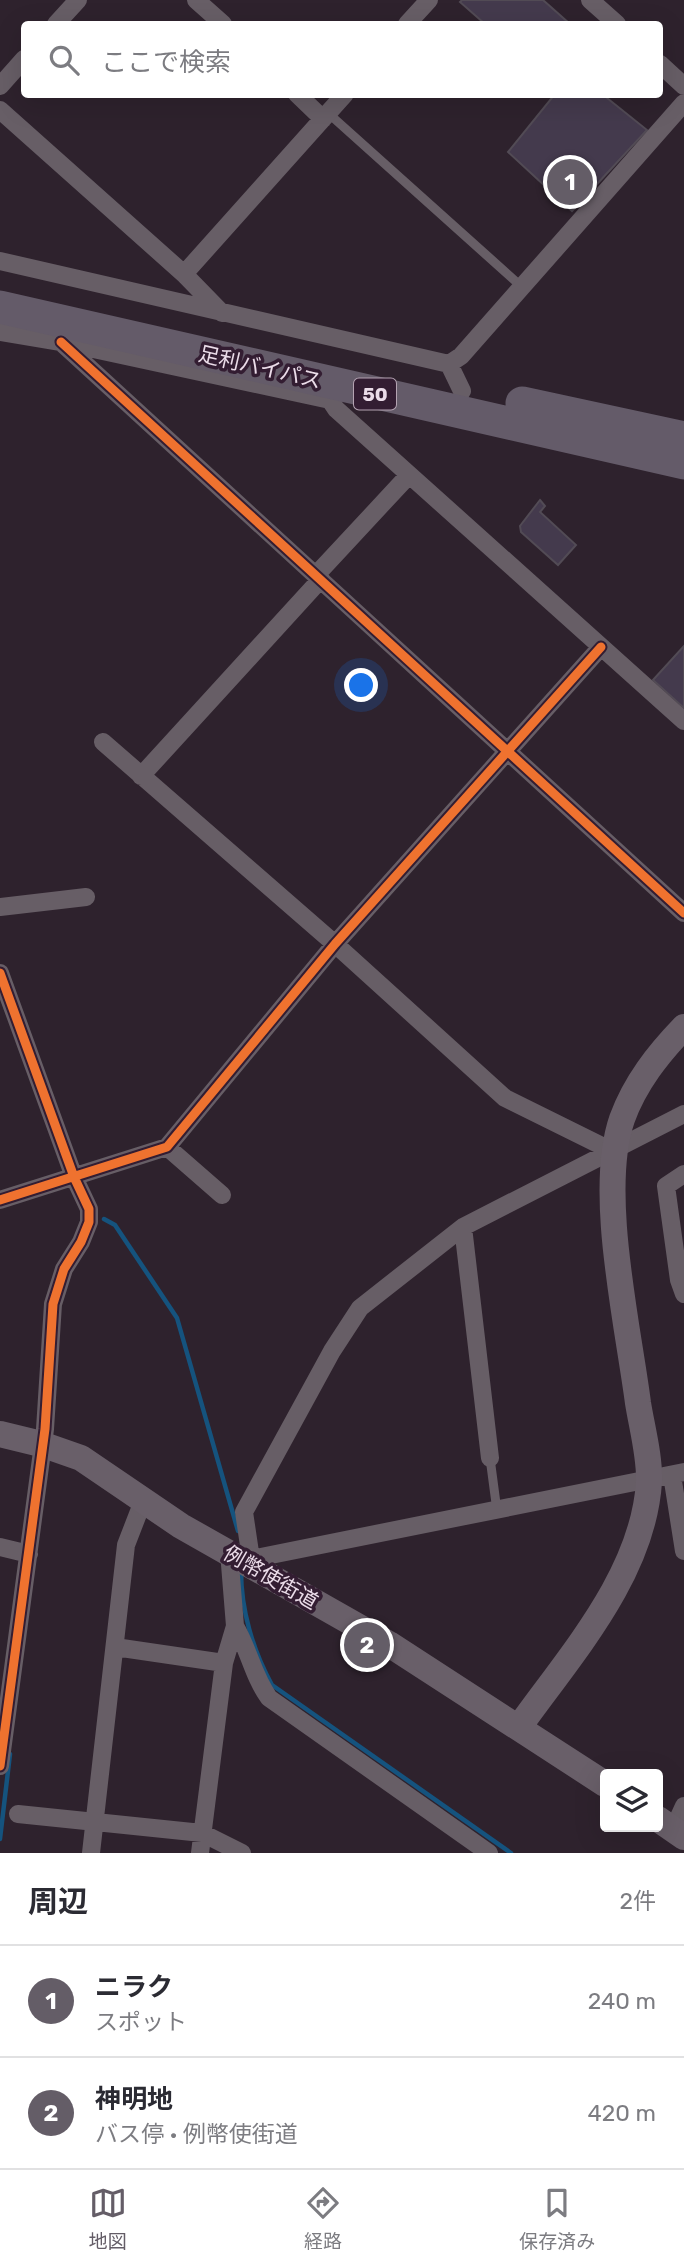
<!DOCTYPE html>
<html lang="ja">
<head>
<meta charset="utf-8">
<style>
	:root { --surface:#fff; --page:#f7f7f7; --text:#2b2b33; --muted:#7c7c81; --line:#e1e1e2; --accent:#645d67 }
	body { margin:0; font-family:Rubik,"Noto Sans JP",sans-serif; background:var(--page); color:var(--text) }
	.controls { position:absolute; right:21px; bottom:21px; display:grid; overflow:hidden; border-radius:7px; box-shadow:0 7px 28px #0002 }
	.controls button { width:63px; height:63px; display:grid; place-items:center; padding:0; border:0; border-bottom:2px solid var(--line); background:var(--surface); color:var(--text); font:35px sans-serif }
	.you { position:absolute; left:362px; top:686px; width:24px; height:24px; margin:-18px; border:5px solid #fff; border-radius:50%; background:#1a73e8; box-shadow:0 0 0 10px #1a73e833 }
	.badge { display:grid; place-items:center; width:46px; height:46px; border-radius:50%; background:var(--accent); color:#fff; font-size:23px; font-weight:700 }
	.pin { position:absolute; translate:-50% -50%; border:4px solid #fff; box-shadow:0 2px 7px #0006 }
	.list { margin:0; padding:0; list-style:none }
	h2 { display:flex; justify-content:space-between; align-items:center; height:91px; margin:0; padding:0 28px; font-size:30px }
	h2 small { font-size:23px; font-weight:400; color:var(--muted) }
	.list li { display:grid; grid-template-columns:46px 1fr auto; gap:21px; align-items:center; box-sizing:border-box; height:112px; padding:0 28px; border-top:2px solid var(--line) }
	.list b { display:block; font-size:26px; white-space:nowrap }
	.list p { margin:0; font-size:23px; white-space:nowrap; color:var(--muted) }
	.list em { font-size:23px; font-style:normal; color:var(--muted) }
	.icon { flex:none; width:38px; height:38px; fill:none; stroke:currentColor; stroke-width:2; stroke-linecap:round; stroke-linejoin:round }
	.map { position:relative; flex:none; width:684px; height:1853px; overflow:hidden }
	.search { position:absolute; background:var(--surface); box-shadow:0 7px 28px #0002; left:21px; right:21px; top:21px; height:77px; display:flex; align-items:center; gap:18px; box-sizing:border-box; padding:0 24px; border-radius:7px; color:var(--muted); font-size:26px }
	.sheet { height:315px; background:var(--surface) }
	nav { display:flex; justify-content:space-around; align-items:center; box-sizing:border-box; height:98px; border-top:2px solid var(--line); background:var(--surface); font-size:19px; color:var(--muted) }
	nav a { display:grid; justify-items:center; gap:4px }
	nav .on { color:var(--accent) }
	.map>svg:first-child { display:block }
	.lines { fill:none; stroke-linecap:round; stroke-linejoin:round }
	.stream { stroke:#15537e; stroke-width:4.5 }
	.building { fill:#443a4d; stroke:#524b55; stroke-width:2 }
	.lane { stroke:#675e66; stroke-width:9 }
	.street { stroke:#675e66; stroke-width:18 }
	.secondary { stroke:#695f69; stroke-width:26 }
	.highway { stroke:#645b69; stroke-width:33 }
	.cycleway-casing { stroke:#331d32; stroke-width:13 }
	.cycleway { stroke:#ef722f; stroke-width:9 }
	.labels { text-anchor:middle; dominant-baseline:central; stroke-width:7; stroke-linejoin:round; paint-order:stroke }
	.shield { fill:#331d32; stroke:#b4a3b2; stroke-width:2 }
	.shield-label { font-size:19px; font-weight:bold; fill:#ebdce9 }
	.street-label { font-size:21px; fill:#ebdce9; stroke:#331d32 }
</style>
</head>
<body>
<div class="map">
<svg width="684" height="1853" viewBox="0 0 684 1853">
	<rect width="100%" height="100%" fill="#2e222d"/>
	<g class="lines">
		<path class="stream" d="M 104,1219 L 115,1225 L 177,1318 L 238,1531
			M 241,1571 C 241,1610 253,1651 272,1685 L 511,1853
			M 0,1839 L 10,1754"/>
	</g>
	<path class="building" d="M 462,0 L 543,0 L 570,24 L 485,24 L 460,2 Z
		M 555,94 L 602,94 L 647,130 L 572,211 L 508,152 Z
		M 540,500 L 545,506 L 540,512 L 576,545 L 558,565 L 521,532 L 520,526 Z
		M 684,646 L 684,708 L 653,680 Z"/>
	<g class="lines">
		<path class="lane" d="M 328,113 L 522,287
			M 490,1458 L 497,1511"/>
		<path class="street" d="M 196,0 L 223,24
			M 590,0 L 617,24
			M 56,24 L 78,0
			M 407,24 L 429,0
			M 660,64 L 684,86
			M 0,86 L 24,59
			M 297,94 L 323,119
			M 0,110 L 184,274 L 222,313
			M 0,261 L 449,364 L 462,391
			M 184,274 L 345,94
			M 0,332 L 61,342 L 330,400
			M 61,342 L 684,913
			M 449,364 L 461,356 L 684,103
			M 337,385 L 330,400 L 336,409 L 684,721
			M 316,575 L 409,475
			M 103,742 L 335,944 L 505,1098 L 602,1146 L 616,1149
			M 141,776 L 321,579
			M 0,907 L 86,897
			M 0,973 L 74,1177 L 89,1209 L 89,1222 L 81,1242 L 64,1269 L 53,1304 L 45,1429 L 0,1766
			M 167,1147 L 222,1195
			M 684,1174 L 666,1186 L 679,1280 L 684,1294
			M 0,1200 L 167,1147 L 335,944 L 601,647
			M 463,1227 L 490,1458
			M 672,1475 L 684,1551
			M 0,1547 L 29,1554
			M 251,1559 L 684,1472
			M 242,1560 L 251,1559 L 244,1512 L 332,1351 L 360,1308 L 463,1227 L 684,1114
			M 235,1626 C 249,1650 253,1676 269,1698 L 489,1853
			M 115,1647 L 224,1663
			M 18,1814 L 202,1833 L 242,1853
			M 673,1830 L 684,1806
			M 91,1853 L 126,1545 L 143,1501
			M 200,1853 L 224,1663 L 235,1626 L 229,1552"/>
		<path class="secondary" d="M 0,1434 L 41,1444 L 81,1458 L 181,1526 L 389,1644 L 605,1784
			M 519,1727 C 571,1654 643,1575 649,1482 C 650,1457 642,1428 638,1403 C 628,1325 597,1191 622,1119 C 635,1083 658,1054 684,1027
			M 658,1819 L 684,1837"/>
		<path class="highway" d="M 0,307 L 684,463
			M 522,403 L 684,438"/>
		<defs>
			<path id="cycleway" d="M 61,342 L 684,913
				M 0,973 L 74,1177 L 89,1209 L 89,1222 L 81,1242 L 64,1269 L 53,1304 L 45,1429 L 0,1766
				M 0,1200 L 167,1147 L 335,944 L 601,647"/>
		</defs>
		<use href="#cycleway" class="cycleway-casing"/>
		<use href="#cycleway" class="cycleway"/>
	</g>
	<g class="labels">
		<rect class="shield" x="354" y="378.5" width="42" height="31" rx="5"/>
		<g class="shield-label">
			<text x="375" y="394">50</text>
		</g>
		<g class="street-label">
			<text transform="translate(260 367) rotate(13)">足利バイパス</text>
			<text transform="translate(271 1577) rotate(30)">例幣使街道</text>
		</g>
	</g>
</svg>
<div class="controls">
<button><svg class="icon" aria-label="layers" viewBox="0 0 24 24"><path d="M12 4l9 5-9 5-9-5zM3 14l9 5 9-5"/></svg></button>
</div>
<div class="you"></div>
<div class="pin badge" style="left:570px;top:182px">1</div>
<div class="pin badge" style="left:367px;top:1645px">2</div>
<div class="search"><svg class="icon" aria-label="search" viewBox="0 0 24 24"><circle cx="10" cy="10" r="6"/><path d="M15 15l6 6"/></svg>ここで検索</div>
</div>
<section class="sheet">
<h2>周辺<small>2件</small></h2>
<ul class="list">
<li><span class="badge">1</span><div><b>ニラク</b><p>スポット</p></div><em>240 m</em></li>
<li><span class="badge">2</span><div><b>神明地</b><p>バス停 · 例幣使街道</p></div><em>420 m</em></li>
</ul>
</section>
<nav>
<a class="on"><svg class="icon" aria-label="map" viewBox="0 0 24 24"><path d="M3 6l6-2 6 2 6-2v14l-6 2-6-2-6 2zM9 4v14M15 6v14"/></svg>地図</a>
<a><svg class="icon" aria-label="directions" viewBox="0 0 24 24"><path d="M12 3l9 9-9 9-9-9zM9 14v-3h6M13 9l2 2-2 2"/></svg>経路</a>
<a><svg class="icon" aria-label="saved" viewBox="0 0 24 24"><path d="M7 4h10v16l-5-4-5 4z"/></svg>保存済み</a>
</nav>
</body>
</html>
